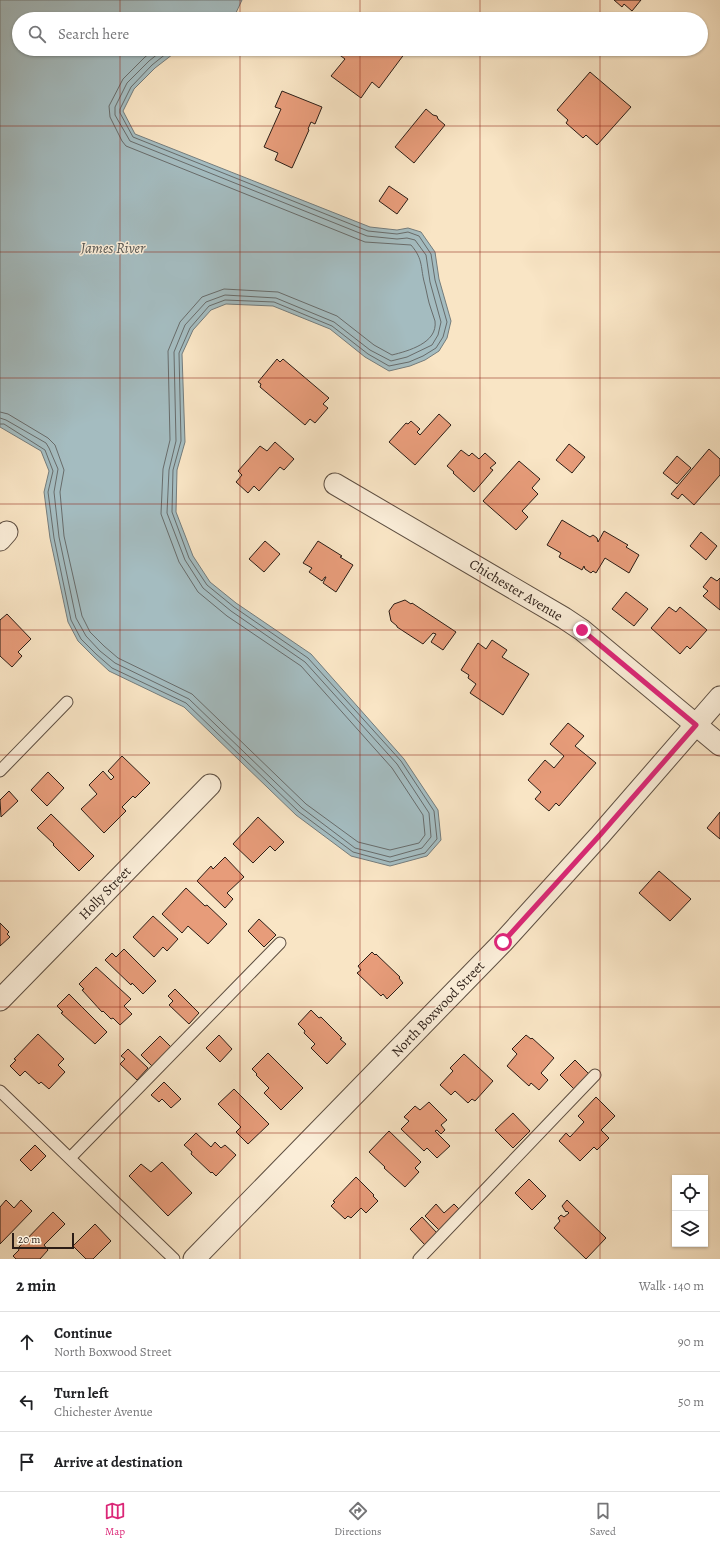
<!DOCTYPE html>
<html lang="en">
<head>
<meta charset="utf-8">
<style>
	:root { --surface:#fff; --page:#f6f6f6; --text:#202124; --muted:#757577; --line:#e0e0e0; --accent:#db2777 }
	body { margin:0; font-family:Alegreya,serif; background:var(--page); color:var(--text) }
	.controls { position:absolute; right:12px; bottom:12px; display:grid; overflow:hidden; border-radius:0px; box-shadow:0 1px 3px #0004 }
	.controls button { width:36px; height:36px; display:grid; place-items:center; padding:0; border:0; border-bottom:1px solid var(--line); background:var(--surface); color:var(--text); font:20px sans-serif }
	.scale { position:absolute; left:12px; bottom:10px; width:62px; box-sizing:border-box; padding-left:4px; border:2px solid #2b1d16; border-top:0; font-size:11px; line-height:14px; white-space:nowrap; color:#2b1d16; -webkit-text-stroke:3px #fbeed9; paint-order:stroke }
	.stop { position:absolute; width:12px; height:12px; margin:-9px; border:3px solid #db2777; border-radius:50%; background:#fff }
	.stop.end { background:#db2777; border-color:#fff; box-shadow:0 1px 4px #0008 }
	.list { margin:0; padding:0; list-style:none }
	h2 { display:flex; justify-content:space-between; align-items:center; height:52px; margin:0; padding:0 16px; font-size:17px }
	h2 small { font-size:13px; font-weight:400; color:var(--muted) }
	.list li { display:grid; grid-template-columns:26px 1fr auto; gap:12px; align-items:center; box-sizing:border-box; height:60px; padding:0 16px; border-top:1px solid var(--line) }
	.list b { display:block; font-size:15px; white-space:nowrap }
	.list p { margin:0; font-size:13px; white-space:nowrap; color:var(--muted) }
	.list em { font-size:13px; font-style:normal; color:var(--muted) }
	.icon { flex:none; width:22px; height:22px; fill:none; stroke:currentColor; stroke-width:2; stroke-linecap:round; stroke-linejoin:round }
	.map { position:relative; flex:none; width:720px; height:1259px; overflow:hidden }
	.search { position:absolute; background:var(--surface); box-shadow:0 1px 3px #0004; left:12px; right:12px; top:12px; height:44px; display:flex; align-items:center; gap:10px; box-sizing:border-box; padding:0 14px; border-radius:22px; color:var(--muted); font-size:15px }
	.sheet { height:232px; background:var(--surface) }
	nav { display:flex; justify-content:space-around; align-items:center; box-sizing:border-box; height:56px; border-top:1px solid var(--line); background:var(--surface); font-size:11px; color:var(--muted) }
	nav a { display:grid; justify-items:center; gap:2px }
	nav .on { color:var(--accent) }
	.map>svg:first-child { display:block }
	.water { fill:#a4bcc0; stroke:#747c7c }
	.lines { fill:none; stroke-linecap:round; stroke-linejoin:round }
	.shore { stroke:#686c6b; stroke-width:1 }
	.building { fill:#e79c7a; stroke:#2b1d16 }
	.lane-casing { stroke:#5e4f42; stroke-width:13 }
	.street-casing { stroke:#5e4f42; stroke-width:23 }
	.lane { stroke:#fbeed9; stroke-width:11 }
	.street { stroke:#fbeed9; stroke-width:21 }
	.route { stroke:#db2777; stroke-width:5 }
	.grid { fill:none; stroke:#8f2418; stroke-width:1; stroke-opacity:0.55 }
	.labels { text-anchor:middle; dominant-baseline:central; stroke-width:3; stroke-linejoin:round; paint-order:stroke }
	.street-label { font-size:14px; fill:#2b1d16; stroke:#fbeed9 }
	.water-label { font-size:15px; font-style:italic; fill:#555552; stroke:#fbeed9 }
</style>
</head>
<body>
<div class="map">
<svg width="720" height="1259" viewBox="0 0 720 1259">
	<rect width="100%" height="100%" fill="#f9e5c5"/>
	<filter id="stains"><feTurbulence type="fractalNoise" baseFrequency=".005" numOctaves="4"/><feColorMatrix values="0 0 0 0 .2 0 0 0 0 .09 0 0 0 0 .02 0 0 0 .5 -.17"/></filter>
	<radialGradient id="worn" r=".72"><stop offset=".6" stop-color="#630" stop-opacity="0"/><stop offset="1" stop-color="#630" stop-opacity=".3"/></radialGradient>
	<path class="water" d="M 0,0 L 242,0 L 233,19 L 19,19 L 19,49 L 181,49 L 177,51 L 155,68 L 134,89 L 123,111 L 135,134 L 370,227 L 397,230 L 408,228 L 421,232 L 435,252 L 439,279 L 451,321 L 447,338 L 439,351 L 425,360 L 410,366 L 389,371 L 365,357 L 330,329 L 273,306 L 226,304 L 211,310 L 193,330 L 182,354 L 185,442 L 177,470 L 176,512 L 193,556 L 210,582 L 236,603 L 311,654 L 404,759 L 438,810 L 441,840 L 427,856 L 390,866 L 351,856 L 296,815 L 184,707 L 109,671 L 94,657 L 78,641 L 68,622 L 50,538 L 44,492 L 49,471 L 41,451 L 0,427 Z"/>
	<g class="lines">
		<path class="shore" d="M 0,412 L 8,414 L 48,438 L 55,445 L 64,470 L 60,492 L 64,536 L 82,616 L 90,632 L 104,646 L 118,658 L 192,694 L 306,804 L 358,842 L 390,850 L 419,843 L 425,835 L 423,815 L 392,768 L 301,666 L 227,616 L 198,592 L 179,562 L 161,514 L 163,469 L 170,440 L 168,351 L 180,322 L 202,297 L 224,289 L 278,292 L 337,316 L 374,345 L 392,355 C 408,351 438,343 435,321 C 434,317 432,313 431,309 C 428,301 427,293 425,285 C 420,268 424,260 411,245 L 365,242 L 126,146 L 122,141 L 110,117 L 109,106 L 123,79 L 145,57 L 155,49
			M 0,418 L 6,420 L 46,443 L 49,448 L 58,469 L 54,492 L 59,537 L 76,618 L 86,636 L 100,651 L 115,663 L 189,699 L 302,808 L 355,848 L 390,857 L 422,848 L 431,837 L 429,813 L 397,764 L 305,662 L 231,611 L 203,588 L 185,560 L 167,513 L 169,470 L 176,441 L 174,352 L 185,325 L 206,302 L 225,295 L 276,298 L 334,322 L 370,350 L 391,361 L 407,357 L 432,345 L 438,335 L 441,322 L 430,282 L 426,255 L 415,240 L 407,238 L 397,239 L 367,236 L 130,141 L 115,115 L 115,107 L 127,83 L 149,61 L 164,49
			M 0,424 L 4,424 L 45,450 L 53,471 L 48,492 L 54,538 L 71,620 L 81,639 L 96,654 L 112,668 L 186,703 L 299,812 L 353,852 L 390,862 L 425,853 L 437,839 L 434,811 L 401,761 L 308,658 L 234,607 L 207,585 L 189,558 L 172,512 L 173,470 L 181,441 L 179,353 L 190,328 L 209,306 L 225,300 L 274,302 L 332,326 L 368,354 L 389,366 L 409,362 L 423,356 L 436,348 L 443,337 L 447,322 L 435,280 L 431,254 L 419,236 L 408,232 L 397,234 L 368,231 L 133,137 L 120,113 L 120,109 L 131,87 L 152,65 L 172,49"/>
	</g>
	<path class="building" d="M 614,0 L 641,0 L 632,11 L 624,4 L 622,7 Z
		M 379,13 L 387,19 L 375,19 Z
		M 336,49 L 408,49 L 379,88 L 372,82 L 361,98 L 331,76 L 345,59 L 337,53 L 338,51 Z
		M 590,72 L 631,107 L 597,145 L 586,135 L 583,138 L 566,123 L 568,120 L 557,110 Z
		M 282,91 L 322,107 L 315,124 L 311,122 L 308,129 L 309,130 L 292,168 L 275,160 L 278,153 L 264,147 L 281,109 L 275,107 Z
		M 426,109 L 433,115 L 437,116 L 438,119 L 445,125 L 414,163 L 395,147 Z
		M 389,186 L 408,199 L 397,214 L 379,201 Z
		M 277,359 L 280,362 L 283,359 L 329,398 L 323,404 L 328,408 L 315,423 L 310,419 L 305,425 L 260,387 L 261,384 L 258,382 Z
		M 439,414 L 451,425 L 415,465 L 389,442 L 406,423 L 408,424 L 411,421 L 420,429 L 417,432 L 420,435 Z
		M 275,442 L 294,459 L 284,470 L 280,467 L 259,491 L 254,486 L 248,493 L 236,482 L 242,475 L 238,471 L 260,446 L 267,451 Z
		M 569,444 L 585,457 L 572,473 L 556,460 Z
		M 709,449 L 720,459 L 720,475 L 694,505 L 682,494 L 678,499 L 671,494 Z
		M 461,450 L 469,456 L 472,453 L 479,459 L 485,453 L 496,463 L 490,468 L 493,470 L 474,492 L 453,473 L 454,472 L 447,466 Z
		M 677,456 L 691,468 L 677,484 L 663,473 Z
		M 519,461 L 540,479 L 532,488 L 538,494 L 522,511 L 528,517 L 516,530 L 483,501 Z
		M 562,520 L 590,537 L 593,535 L 597,538 L 598,542 L 604,531 L 628,545 L 626,547 L 639,555 L 629,573 L 605,558 L 596,573 L 593,571 L 591,573 L 585,569 L 584,566 L 582,570 L 559,557 L 561,553 L 547,545 Z
		M 701,532 L 717,546 L 706,560 L 690,546 Z
		M 265,541 L 280,554 L 264,572 L 249,559 Z
		M 318,541 L 342,556 L 340,557 L 353,565 L 336,592 L 323,583 L 326,577 L 325,577 L 322,581 L 309,572 L 312,568 L 303,563 Z
		M 711,577 L 717,581 L 720,578 L 720,610 L 703,596 L 708,591 L 703,587 Z
		M 626,592 L 648,609 L 634,626 L 612,609 Z
		M 405,600 L 411,604 L 412,603 L 456,632 L 443,650 L 431,642 L 436,634 L 433,633 L 423,644 L 397,627 L 397,626 L 391,621 L 389,611 L 394,604 Z
		M 669,607 L 676,612 L 680,607 L 707,630 L 690,649 L 687,646 L 680,654 L 651,628 Z
		M 7,614 L 31,639 L 18,652 L 22,656 L 12,667 L 0,656 L 0,620 Z
		M 492,640 L 507,650 L 502,657 L 529,674 L 503,715 L 470,693 L 476,684 L 468,678 L 469,675 L 461,670 L 478,643 L 486,649 Z
		M 568,723 L 584,736 L 575,746 L 596,763 L 559,806 L 556,803 L 549,811 L 535,799 L 541,792 L 528,780 L 545,760 L 554,768 L 564,756 L 550,744 Z
		M 122,756 L 150,783 L 135,798 L 133,796 L 122,807 L 126,811 L 104,833 L 81,809 L 97,794 L 89,785 L 103,771 L 111,780 L 114,777 L 108,771 Z
		M 48,772 L 64,788 L 47,806 L 31,790 Z
		M 9,791 L 18,801 L 1,817 L 0,800 Z
		M 720,812 L 720,839 L 707,828 Z
		M 51,814 L 94,856 L 79,871 L 53,845 L 54,844 L 37,828 Z
		M 258,817 L 284,842 L 275,851 L 270,846 L 253,863 L 233,844 Z
		M 225,857 L 244,877 L 227,893 L 233,899 L 225,908 L 197,881 L 211,866 L 213,869 Z
		M 659,871 L 691,899 L 670,921 L 639,893 Z
		M 186,888 L 205,906 L 207,905 L 227,924 L 208,944 L 188,926 L 182,933 L 162,914 Z
		M 153,916 L 178,939 L 167,951 L 163,947 L 154,957 L 133,937 Z
		M 259,919 L 276,935 L 264,947 L 248,931 Z
		M 0,923 L 9,932 L 7,934 L 10,937 L 0,946 Z
		M 124,949 L 156,981 L 143,994 L 132,983 L 131,985 L 105,960 L 112,953 L 116,957 Z
		M 372,952 L 375,955 L 376,954 L 400,977 L 399,978 L 403,983 L 387,999 L 383,994 L 381,996 L 357,973 L 361,970 L 358,966 Z
		M 96,967 L 131,999 L 124,1006 L 132,1014 L 120,1025 L 113,1018 L 111,1019 L 103,1011 L 102,1012 L 82,990 L 84,989 L 79,984 Z
		M 175,989 L 199,1013 L 189,1024 L 169,1005 L 173,1001 L 168,996 Z
		M 69,994 L 107,1032 L 95,1044 L 61,1013 L 63,1012 L 57,1006 Z
		M 311,1010 L 319,1018 L 321,1017 L 342,1038 L 340,1039 L 346,1044 L 327,1064 L 311,1048 L 315,1044 L 304,1033 L 305,1031 L 298,1024 Z
		M 38,1034 L 64,1059 L 58,1065 L 65,1072 L 49,1089 L 41,1082 L 39,1084 L 25,1071 L 20,1076 L 10,1066 L 16,1060 L 14,1059 Z
		M 219,1035 L 232,1049 L 220,1062 L 206,1048 Z
		M 526,1035 L 531,1039 L 532,1038 L 554,1058 L 541,1073 L 548,1080 L 539,1090 L 531,1083 L 529,1086 L 507,1066 L 517,1054 L 512,1049 Z
		M 160,1036 L 172,1048 L 153,1067 L 141,1055 Z
		M 128,1049 L 148,1068 L 137,1080 L 120,1064 L 125,1059 L 121,1056 Z
		M 268,1053 L 303,1088 L 281,1110 L 264,1093 L 269,1088 L 256,1075 L 257,1074 L 252,1069 Z
		M 464,1054 L 493,1081 L 475,1101 L 472,1099 L 468,1103 L 455,1091 L 451,1095 L 440,1085 L 453,1071 L 450,1068 Z
		M 575,1060 L 589,1074 L 574,1089 L 560,1075 Z
		M 164,1082 L 181,1099 L 171,1108 L 162,1099 L 159,1102 L 151,1095 Z
		M 234,1089 L 269,1124 L 248,1144 L 236,1132 L 241,1127 L 218,1104 Z
		M 596,1097 L 615,1116 L 601,1130 L 609,1138 L 597,1150 L 594,1147 L 580,1161 L 559,1141 L 566,1133 L 570,1137 L 584,1122 L 578,1116 Z
		M 429,1102 L 447,1120 L 441,1125 L 445,1130 L 441,1134 L 437,1130 L 435,1131 L 450,1146 L 437,1158 L 427,1148 L 424,1151 L 401,1129 L 409,1121 L 404,1117 L 415,1106 L 420,1110 Z
		M 513,1113 L 530,1131 L 513,1148 L 495,1130 Z
		M 389,1131 L 421,1162 L 415,1168 L 419,1172 L 405,1187 L 384,1168 L 385,1167 L 369,1152 Z
		M 196,1133 L 211,1147 L 215,1142 L 221,1148 L 225,1145 L 236,1155 L 216,1176 L 212,1172 L 211,1173 L 191,1154 L 192,1152 L 184,1145 Z
		M 35,1145 L 46,1156 L 31,1171 L 20,1160 Z
		M 162,1162 L 192,1193 L 168,1216 L 129,1176 L 141,1164 L 151,1172 Z
		M 356,1177 L 374,1195 L 373,1196 L 378,1201 L 366,1213 L 361,1208 L 351,1218 L 348,1216 L 345,1219 L 331,1206 L 335,1202 L 333,1201 Z
		M 529,1179 L 546,1196 L 532,1210 L 515,1193 Z
		M 6,1200 L 14,1208 L 21,1200 L 32,1211 L 0,1244 L 0,1207 Z
		M 567,1200 L 606,1238 L 586,1259 L 554,1228 L 560,1221 L 558,1218 L 561,1215 L 564,1217 L 569,1213 L 567,1211 L 566,1212 L 562,1206 Z
		M 436,1204 L 444,1213 L 454,1204 L 461,1211 L 440,1231 L 425,1216 Z
		M 53,1212 L 65,1224 L 44,1245 L 48,1250 L 40,1259 L 16,1259 L 13,1256 L 19,1250 L 18,1248 Z
		M 422,1217 L 437,1233 L 425,1245 L 410,1229 Z
		M 95,1224 L 111,1241 L 93,1259 L 86,1259 L 73,1246 Z"/>
	<g class="lines">
		<defs>
			<path id="lane" d="M 0,771 L 67,702
				M 0,1091 L 174,1259
				M 70,1158 L 280,943
				M 419,1259 L 595,1075"/>
			<path id="street" d="M 335,484 L 564,618 L 582,630 L 720,745
				M 0,540 L 7,532
				M 0,1000 L 210,785
				M 194,1259 L 503,942 L 600,835 L 720,697"/>
		</defs>
		<use href="#lane" class="lane-casing"/>
		<use href="#street" class="street-casing"/>
		<use href="#lane" class="lane"/>
		<use href="#street" class="street"/>
	</g>
	<g class="lines">
		<path class="route" d="M 503,942 L 600,835 L 696,725 L 582,630"/>
	</g>
	<path class="grid" d="M 120,0 L 120,19M 240,0 L 240,19M 360,0 L 360,19M 480,0 L 480,19M 600,0 L 600,19M 120,49 L 120,1259M 240,49 L 240,1259M 360,49 L 360,1259M 480,49 L 480,1259M 600,49 L 600,1259M 0,126 L 720,126M 0,252 L 720,252M 0,378 L 720,378M 0,504 L 720,504M 0,630 L 720,630M 0,755 L 720,755M 0,881 L 720,881M 0,1007 L 720,1007M 0,1133 L 720,1133"/>
	<g class="labels">
		<g class="street-label">
			<text transform="translate(516 590) rotate(31)">Chichester Avenue</text>
			<text transform="translate(105 893) rotate(-46)">Holly Street</text>
			<text transform="translate(438 1009) rotate(-46)">North Boxwood Street</text>
		</g>
		<g class="water-label">
			<text x="113" y="248">James River</text>
		</g>
	</g>
	<rect width="100%" height="100%" filter="url(#stains)"/>
	<rect width="100%" height="100%" fill="url(#worn)"/>
</svg>
<div class="controls">
<button><svg class="icon" aria-label="locate" viewBox="0 0 24 24"><circle cx="12" cy="12" r="6"/><path d="M12 2v4M12 18v4M2 12h4M18 12h4"/></svg></button>
<button><svg class="icon" aria-label="layers" viewBox="0 0 24 24"><path d="M12 4l9 5-9 5-9-5zM3 14l9 5 9-5"/></svg></button>
</div>
<div class="scale">20 m</div>
<div class="stop" style="left:503px;top:942px"></div>
<div class="stop end" style="left:582px;top:630px"></div>
<div class="search"><svg class="icon" aria-label="search" viewBox="0 0 24 24"><circle cx="10" cy="10" r="6"/><path d="M15 15l6 6"/></svg>Search here</div>
</div>
<section class="sheet">
<h2>2 min<small>Walk · 140 m</small></h2>
<ul class="list">
<li><svg class="icon" aria-label="ahead" viewBox="0 0 24 24"><path d="M12 20V5M6 11l6-6 6 6"/></svg><div><b>Continue</b><p>North Boxwood Street</p></div><em>90 m</em></li>
<li><svg class="icon" aria-label="left" viewBox="0 0 24 24"><path d="M17 20v-9H6M10 6l-5 5 5 5"/></svg><div><b>Turn left</b><p>Chichester Avenue</p></div><em>50 m</em></li>
<li><svg class="icon" aria-label="arrive" viewBox="0 0 24 24"><path d="M6 21V4h12l-3 4 3 4H6"/></svg><div><b>Arrive at destination</b></div></li>
</ul>
</section>
<nav>
<a class="on"><svg class="icon" aria-label="map" viewBox="0 0 24 24"><path d="M3 6l6-2 6 2 6-2v14l-6 2-6-2-6 2zM9 4v14M15 6v14"/></svg>Map</a>
<a><svg class="icon" aria-label="directions" viewBox="0 0 24 24"><path d="M12 3l9 9-9 9-9-9zM9 14v-3h6M13 9l2 2-2 2"/></svg>Directions</a>
<a><svg class="icon" aria-label="saved" viewBox="0 0 24 24"><path d="M7 4h10v16l-5-4-5 4z"/></svg>Saved</a>
</nav>
</body>
</html>
